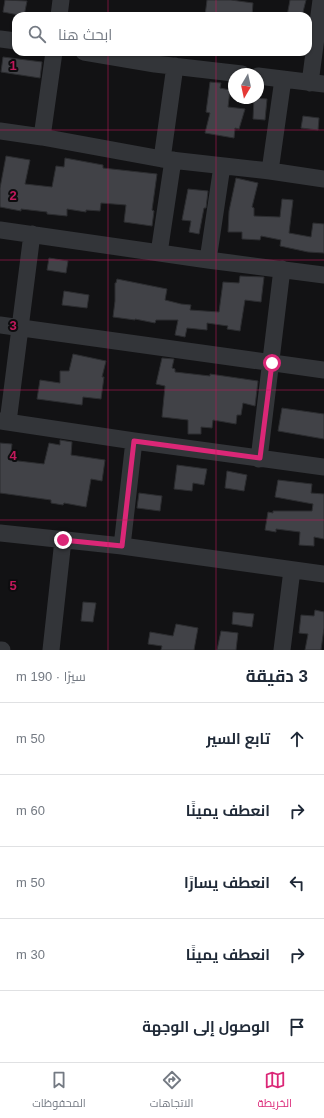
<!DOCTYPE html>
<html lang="ar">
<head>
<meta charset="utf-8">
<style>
	:root { --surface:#fff; --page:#f6f6f7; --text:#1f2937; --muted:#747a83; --line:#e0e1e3; --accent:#db2777 }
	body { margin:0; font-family:Arial,Cairo,sans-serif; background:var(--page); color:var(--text); direction:rtl }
	.compass { position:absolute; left:228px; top:68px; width:36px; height:36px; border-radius:50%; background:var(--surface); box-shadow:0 1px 3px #0004; rotate:189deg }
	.stop { position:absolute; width:12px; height:12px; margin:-9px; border:3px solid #db2777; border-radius:50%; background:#fff }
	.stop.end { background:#db2777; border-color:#fff; box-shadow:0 1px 4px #0008 }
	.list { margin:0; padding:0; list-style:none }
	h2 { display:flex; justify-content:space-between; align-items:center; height:52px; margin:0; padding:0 16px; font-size:17px }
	h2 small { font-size:13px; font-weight:400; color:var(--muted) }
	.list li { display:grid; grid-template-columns:26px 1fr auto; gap:12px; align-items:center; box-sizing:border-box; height:72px; padding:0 16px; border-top:1px solid var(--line) }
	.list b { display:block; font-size:15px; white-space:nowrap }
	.list em { font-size:13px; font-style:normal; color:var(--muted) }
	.icon { flex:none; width:22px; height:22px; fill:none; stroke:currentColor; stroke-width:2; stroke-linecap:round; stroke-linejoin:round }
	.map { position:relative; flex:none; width:324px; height:650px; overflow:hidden; direction:ltr }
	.search { position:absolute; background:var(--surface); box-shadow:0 1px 3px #0004; left:12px; right:12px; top:12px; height:44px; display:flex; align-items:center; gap:10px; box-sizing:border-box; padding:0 14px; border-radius:12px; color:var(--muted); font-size:15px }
	.sheet { height:412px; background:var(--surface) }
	nav { display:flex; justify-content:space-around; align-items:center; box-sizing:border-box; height:56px; border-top:1px solid var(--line); background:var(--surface); font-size:11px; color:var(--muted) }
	nav a { display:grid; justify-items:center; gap:2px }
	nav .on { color:var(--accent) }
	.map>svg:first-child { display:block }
	.building { fill:#414247; stroke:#2c2d30 }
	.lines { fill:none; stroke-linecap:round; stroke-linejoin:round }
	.minor { stroke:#333539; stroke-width:17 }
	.route { stroke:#db2777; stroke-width:5 }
	.grid { fill:none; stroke:#c2185b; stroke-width:1; stroke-opacity:0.55 }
	.grid-label { font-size:13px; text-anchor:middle; font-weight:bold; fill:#c2185b; stroke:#0d0d0f; stroke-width:4; stroke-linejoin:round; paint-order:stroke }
</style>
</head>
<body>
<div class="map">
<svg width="324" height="650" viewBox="0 0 324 650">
	<rect width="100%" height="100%" fill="#121214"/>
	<path class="building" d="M 5,0 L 27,1 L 24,16 L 3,12 Z
		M 207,0 L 231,0 L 253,3 L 252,16 L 205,16 Z
		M 290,0 L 306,0 L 302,16 L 287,16 Z
		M 3,57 L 42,62 L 40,78 L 1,72 Z
		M 210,82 L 221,83 L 220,88 L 230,90 L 228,107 L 245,109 L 239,129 L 235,128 L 234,138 L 205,133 L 210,113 L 206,112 Z
		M 254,98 L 267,99 L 265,120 L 253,119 Z
		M 303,116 L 319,118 L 318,130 L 301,128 Z
		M 6,156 L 30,160 L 25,184 L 52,187 L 56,166 L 64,167 L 65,158 L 103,165 L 103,168 L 157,174 L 152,210 L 154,211 L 152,226 L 124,222 L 126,205 L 101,203 L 100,211 L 86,210 L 86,212 L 67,209 L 67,216 L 47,214 L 47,212 L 21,209 L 21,211 L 0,207 L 0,188 Z
		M 236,178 L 258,183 L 252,207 L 254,208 L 254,216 L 280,217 L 282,199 L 293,200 L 289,233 L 311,237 L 313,223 L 324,224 L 324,253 L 308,252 L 280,246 L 281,240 L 261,236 L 260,240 L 242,239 L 242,232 L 228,232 L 229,211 Z
		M 188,189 L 208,191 L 206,208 L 204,208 L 199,234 L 189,232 L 191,221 L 182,220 Z
		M 49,258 L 68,261 L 66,273 L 47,270 Z
		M 240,276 L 264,277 L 261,302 L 245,300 L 240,331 L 227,329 L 228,326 L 207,323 L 207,330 L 187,328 L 185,337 L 175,335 L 178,320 L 156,320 L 155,323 L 135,319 L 135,320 L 113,317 L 115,301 L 115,283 L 116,283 L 117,279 L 167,289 L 165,300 L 181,304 L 191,305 L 190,310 L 219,312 L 223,282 L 239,283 Z
		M 64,291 L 89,295 L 87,308 L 62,305 Z
		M 73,354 L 106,361 L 102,377 L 104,377 L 101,399 L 83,397 L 82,405 L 37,399 L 40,380 L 60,383 L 60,371 L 69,371 Z
		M 162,358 L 174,359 L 172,368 L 175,369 L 175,372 L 210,376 L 210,374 L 258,381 L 255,406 L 243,403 L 241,415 L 237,415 L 236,424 L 213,420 L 212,428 L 201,427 L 201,434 L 188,434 L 188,420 L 162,417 L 165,386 L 156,384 Z
		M 282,408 L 324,414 L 324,439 L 278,431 Z
		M 60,440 L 72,442 L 71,455 L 105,460 L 102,481 L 91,479 L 86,507 L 64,503 L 63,505 L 51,503 L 51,500 L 0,493 L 0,443 L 12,444 L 10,460 L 44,464 L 49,443 L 60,445 Z
		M 177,465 L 207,469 L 204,485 L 193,483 L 192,491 L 174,489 Z
		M 227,471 L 247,475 L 244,491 L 225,488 Z
		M 278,480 L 312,484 L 311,493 L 324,494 L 324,539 L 314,537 L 314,546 L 299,545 L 300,532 L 276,529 L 276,532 L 265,530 L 268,512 L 273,513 L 273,511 L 312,511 L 313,504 L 275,497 Z
		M 139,493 L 162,496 L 160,511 L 137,508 Z
		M 83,602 L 96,603 L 93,622 L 81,621 Z
		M 315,610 L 324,612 L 324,628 L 321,650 L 305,650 L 308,634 L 299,633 L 301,615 L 314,616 Z
		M 233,612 L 254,614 L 252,627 L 232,624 Z
		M 176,624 L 198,628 L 194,650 L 161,650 L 162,646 L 148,644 L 150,632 L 173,636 Z
		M 221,631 L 238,633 L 236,650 L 217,650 Z"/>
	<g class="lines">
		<path class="minor" d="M 59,16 L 61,0
			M 0,39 L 16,41
			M 84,52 L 155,64 L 242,74
			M 258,76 L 324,84
			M 310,83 L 321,0
			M 0,131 L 42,137 L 162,159 L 270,171 L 324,179
			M 42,137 L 54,52
			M 162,159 L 175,66
			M 270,171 L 283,79
			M 0,230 L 208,260 L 324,275
			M 159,253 L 173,160
			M 208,260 L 222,166
			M 0,325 L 324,370
			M 0,421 L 134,441 L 324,467
			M 8,422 L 32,234
			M 259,459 L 282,269
			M 0,533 L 122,546 L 324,574
			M 122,546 L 134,441
			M 0,650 L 2,650
			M 51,650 L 63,540
			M 282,650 L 292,570"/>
	</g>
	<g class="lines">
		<path class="route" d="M 63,540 L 122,546 L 134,441 L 260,458 L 272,363"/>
	</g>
	<path class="grid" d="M 108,0 L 108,16M 216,0 L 216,16M 108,52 L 108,650M 216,52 L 216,650M 0,130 L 324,130M 0,260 L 324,260M 0,390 L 324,390M 0,520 L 324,520"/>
	<g class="grid-label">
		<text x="13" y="70">1</text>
		<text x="13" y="200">2</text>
		<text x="13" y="330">3</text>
		<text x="13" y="460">4</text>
		<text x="13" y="590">5</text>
	</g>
</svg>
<svg class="compass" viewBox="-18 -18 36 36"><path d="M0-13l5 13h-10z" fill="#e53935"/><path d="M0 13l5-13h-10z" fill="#747a83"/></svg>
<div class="stop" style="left:272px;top:363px"></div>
<div class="stop end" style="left:63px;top:540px"></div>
<div class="search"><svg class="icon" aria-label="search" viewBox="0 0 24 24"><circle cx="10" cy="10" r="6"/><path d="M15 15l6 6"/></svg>ابحث هنا</div>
</div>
<section class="sheet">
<h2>3 دقيقة<small>سيرًا · 190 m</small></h2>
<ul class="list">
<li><svg class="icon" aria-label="ahead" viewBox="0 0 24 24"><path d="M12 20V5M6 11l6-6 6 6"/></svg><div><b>تابع السير</b></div><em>50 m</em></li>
<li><svg class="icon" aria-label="right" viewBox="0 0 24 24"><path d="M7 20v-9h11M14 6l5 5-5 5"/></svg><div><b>انعطف يمينًا</b></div><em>60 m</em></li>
<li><svg class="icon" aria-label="left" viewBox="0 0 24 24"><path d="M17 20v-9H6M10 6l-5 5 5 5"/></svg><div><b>انعطف يسارًا</b></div><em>50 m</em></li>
<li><svg class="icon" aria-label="right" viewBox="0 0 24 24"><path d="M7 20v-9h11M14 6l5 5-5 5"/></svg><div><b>انعطف يمينًا</b></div><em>30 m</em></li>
<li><svg class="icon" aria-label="arrive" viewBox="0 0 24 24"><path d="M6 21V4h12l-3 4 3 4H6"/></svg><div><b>الوصول إلى الوجهة</b></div></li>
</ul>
</section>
<nav>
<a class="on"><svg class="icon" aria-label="map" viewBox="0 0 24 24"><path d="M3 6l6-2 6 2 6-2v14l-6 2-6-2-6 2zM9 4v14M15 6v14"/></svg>الخريطة</a>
<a><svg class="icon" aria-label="directions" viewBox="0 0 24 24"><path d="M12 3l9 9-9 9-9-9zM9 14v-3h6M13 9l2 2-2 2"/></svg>الاتجاهات</a>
<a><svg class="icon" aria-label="saved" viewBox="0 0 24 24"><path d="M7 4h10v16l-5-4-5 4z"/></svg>المحفوظات</a>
</nav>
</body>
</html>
